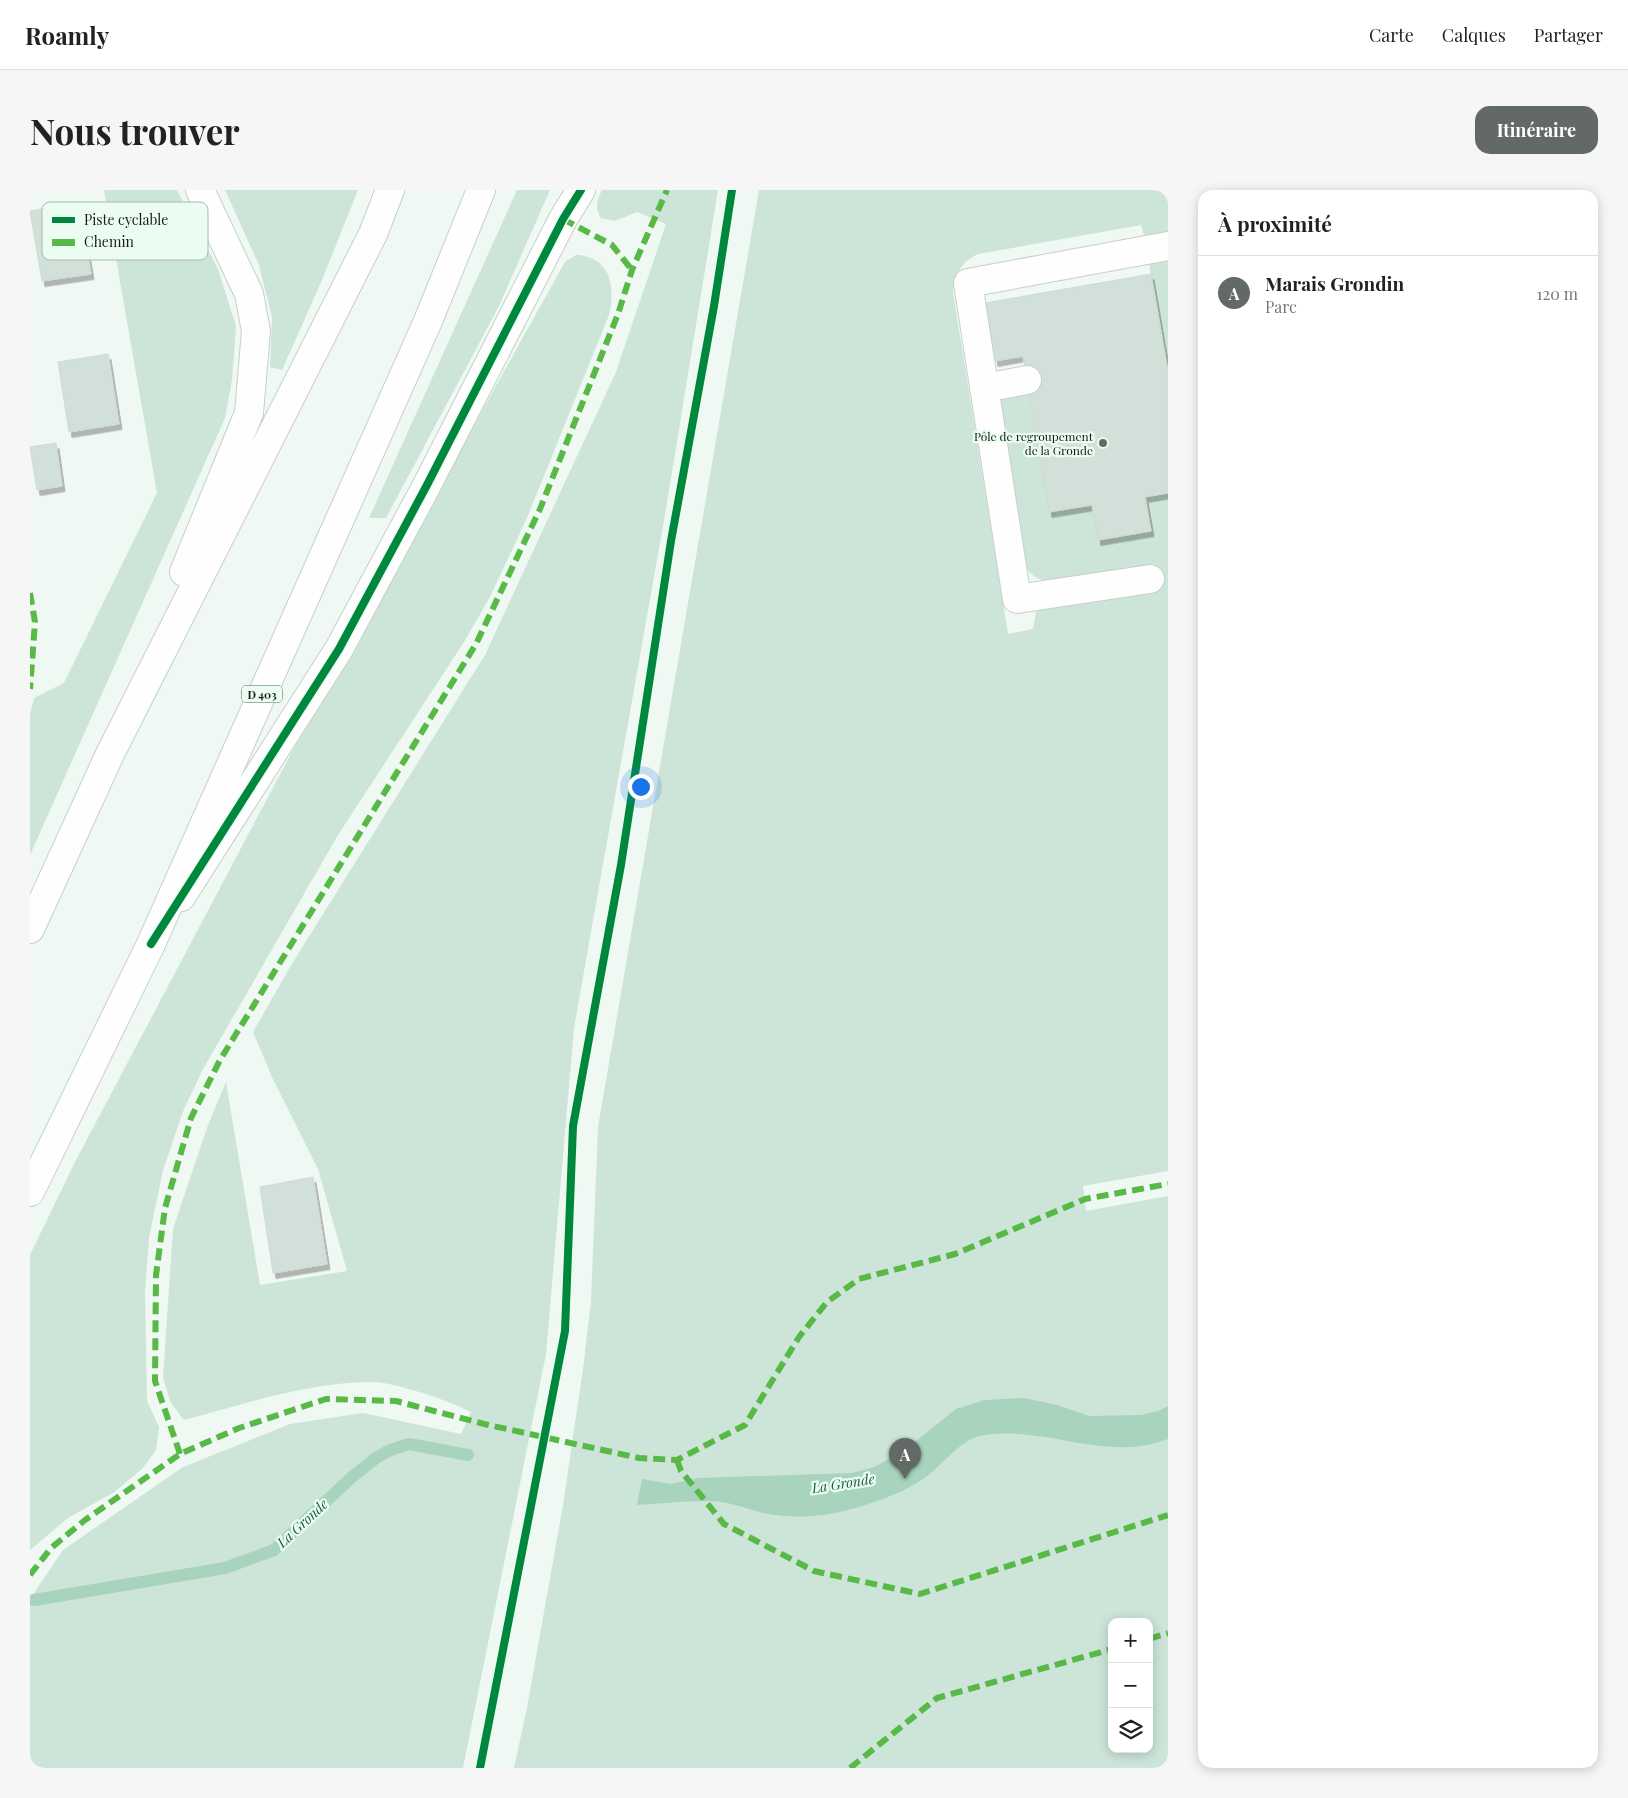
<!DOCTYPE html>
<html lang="fr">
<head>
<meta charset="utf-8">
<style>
	:root { --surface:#fff; --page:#f6f6f6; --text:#222; --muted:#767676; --line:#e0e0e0; --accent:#636a65 }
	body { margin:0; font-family:"Playfair Display",serif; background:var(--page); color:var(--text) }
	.controls { position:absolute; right:15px; bottom:15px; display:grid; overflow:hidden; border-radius:10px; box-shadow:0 2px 12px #0003 }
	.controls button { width:45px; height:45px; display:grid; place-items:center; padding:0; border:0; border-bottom:1px solid var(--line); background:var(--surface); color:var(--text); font:25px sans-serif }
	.you { position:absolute; left:610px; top:596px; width:18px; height:18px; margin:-12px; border:4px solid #fff; border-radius:50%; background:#1a73e8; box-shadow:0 0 0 8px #1a73e833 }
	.badge { display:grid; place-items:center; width:32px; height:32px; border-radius:50%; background:var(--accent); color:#fff; font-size:16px; font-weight:700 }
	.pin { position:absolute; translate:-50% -41px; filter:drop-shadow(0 1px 2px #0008) }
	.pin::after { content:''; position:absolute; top:26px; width:18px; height:15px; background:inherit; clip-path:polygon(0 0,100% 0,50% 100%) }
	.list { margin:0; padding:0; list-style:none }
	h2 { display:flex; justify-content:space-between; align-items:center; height:65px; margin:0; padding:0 20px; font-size:21px }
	h2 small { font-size:16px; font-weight:400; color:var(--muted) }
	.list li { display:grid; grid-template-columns:32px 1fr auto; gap:15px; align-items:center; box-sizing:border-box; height:75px; padding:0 20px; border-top:1px solid var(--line) }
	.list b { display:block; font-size:19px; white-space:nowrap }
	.list p { margin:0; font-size:16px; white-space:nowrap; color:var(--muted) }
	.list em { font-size:16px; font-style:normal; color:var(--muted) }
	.icon { flex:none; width:28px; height:28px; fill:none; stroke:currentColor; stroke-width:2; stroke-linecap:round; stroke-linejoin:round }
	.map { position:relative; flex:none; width:1138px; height:1578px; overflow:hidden; border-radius:15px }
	header { display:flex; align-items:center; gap:30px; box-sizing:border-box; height:70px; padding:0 25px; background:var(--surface); border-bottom:1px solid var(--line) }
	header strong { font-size:24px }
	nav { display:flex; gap:28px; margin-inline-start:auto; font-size:18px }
	.intro { display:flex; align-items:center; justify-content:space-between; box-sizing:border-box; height:120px; padding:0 30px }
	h1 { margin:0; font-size:35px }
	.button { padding:12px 22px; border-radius:15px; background:var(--accent); color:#fff; font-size:18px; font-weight:700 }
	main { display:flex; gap:30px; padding:0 30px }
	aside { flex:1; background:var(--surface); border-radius:15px; box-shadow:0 2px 12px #0003 }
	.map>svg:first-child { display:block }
	.green { fill:#cce5d8; fill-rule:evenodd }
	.water { fill:#a8d4bd }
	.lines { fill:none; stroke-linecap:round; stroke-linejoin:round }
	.stream { stroke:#a8d4bd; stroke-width:12 }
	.building { fill:#d1e1d9; stroke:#d2d9d5; filter:url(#shadow) }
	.minor-casing { stroke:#c8cfcb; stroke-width:30 }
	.major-casing { stroke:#c8cfcb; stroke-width:30 }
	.minor { stroke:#fdfefd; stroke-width:28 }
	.major { stroke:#fdfefd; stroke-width:28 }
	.quiet { stroke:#58b947; stroke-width:6; stroke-dasharray:12 6; stroke-linecap:butt }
	.cycleway-casing { stroke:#ebfcf2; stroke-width:11 }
	.cycleway { stroke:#00873e; stroke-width:8 }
	.poi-dot { fill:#636a65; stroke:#ebfcf2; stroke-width:2 }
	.labels { text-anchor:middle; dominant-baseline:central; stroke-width:4.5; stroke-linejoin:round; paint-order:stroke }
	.shield { fill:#ebfcf2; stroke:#57605a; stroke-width:1 }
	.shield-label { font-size:11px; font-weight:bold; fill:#171d19 }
	.poi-label { font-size:12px; fill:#171d19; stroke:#ebfcf2; text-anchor:end }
	.water-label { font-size:14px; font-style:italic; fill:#196043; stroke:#ebfcf2 }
	.key { fill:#ebfcf2; stroke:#abb9b1; stroke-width:1 }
	.key-label { font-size:14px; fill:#171d19 }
</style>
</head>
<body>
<header>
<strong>Roamly</strong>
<nav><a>Carte</a><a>Calques</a><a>Partager</a></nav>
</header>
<div class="intro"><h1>Nous trouver</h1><a class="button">Itinéraire</a></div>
<main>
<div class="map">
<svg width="1138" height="1578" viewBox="0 0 1138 1578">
	<defs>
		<filter id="shadow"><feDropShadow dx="3" dy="5.5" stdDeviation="0" flood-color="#0004"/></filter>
	</defs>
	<rect width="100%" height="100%" fill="#eff8f3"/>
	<path class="green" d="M 74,0 L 147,0 L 188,79 L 206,136 L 202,190 L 195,228 L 0,665 L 0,525 L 4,508 L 34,493 L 127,303 Z
		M 195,0 L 328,0 L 292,90 L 252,180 L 240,177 L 242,127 L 229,75 Z
		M 487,0 L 520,0 L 469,116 L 356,328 L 339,328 Z
		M 572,0 L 688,0 L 636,319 L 544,838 L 516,1164 L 433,1578 L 0,1578 L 0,1409 L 33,1360 L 153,1277 L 260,1234 L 333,1223 L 431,1244 L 441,1222 C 420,1211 363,1191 339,1192 C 276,1193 214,1214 154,1230 L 141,1213 L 133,1188 L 143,1039 L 178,935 L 196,892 L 230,1095 L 317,1081 L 288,979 L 242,887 L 223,842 L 263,772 L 455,465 L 586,182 L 636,34 L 607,22 L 585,31 L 571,28 C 564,17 567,11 572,0 Z
		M 729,0 L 1138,0 L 1138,47 L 1116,53 L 1111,35 L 948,64 C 931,72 925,84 923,102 L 978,444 L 1003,439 L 1006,422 L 1013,414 L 1129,390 L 1125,374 L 1016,391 C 1003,388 998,382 993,371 L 967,214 L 973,208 L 999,203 L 1019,322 L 1062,315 L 1069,350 L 1120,341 L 1115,307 L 1138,303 L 1138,981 L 1053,996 L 1056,1021 L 1138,1006 L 1138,1578 L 484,1578 L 497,1518 L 533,1315 L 553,1179 L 561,1111 L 568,937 ZM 1082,1432 L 1119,1432 L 1119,1559 L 1082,1559 Z
		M 546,65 C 580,66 586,97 579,125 L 497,328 L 460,407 L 434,452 L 308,645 L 173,879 L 154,919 L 133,980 L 119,1048 L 115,1102 L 117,1211 L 129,1237 L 126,1260 L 112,1279 L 83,1303 L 38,1328 L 0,1360 L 0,1065 L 45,972 L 264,558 L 535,72 Z
		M 1138,69 L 1138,182 L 1119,73 Z"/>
	<path class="water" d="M 994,1208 L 1027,1215 L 1059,1226 L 1111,1225 L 1128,1221 L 1138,1216 L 1138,1249 C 1077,1273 1017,1236 955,1245 C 931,1248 915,1273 897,1286 C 873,1304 838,1315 810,1322 C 789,1327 759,1328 738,1324 C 722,1321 707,1314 690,1312 C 669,1309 631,1314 607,1315 L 612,1289 L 641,1294 L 668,1288 L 822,1283 L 844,1277 L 872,1262 L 926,1219 L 955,1210 Z"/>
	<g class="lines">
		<path class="stream" d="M 4,1410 L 195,1378 L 244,1360 L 322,1287 L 346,1268 L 360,1260 L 379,1254 L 438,1265"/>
	</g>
	<path class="building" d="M 49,13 L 61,84 L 12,91 L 0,21 Z
		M 1121,84 L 1138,182 L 1138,303 L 1115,307 L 1121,341 L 1068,350 L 1062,315 L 1019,322 L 993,166 L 965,171 L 955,113 Z
		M 78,164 L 89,234 L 39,242 L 28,172 Z
		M 26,253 L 32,296 L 7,300 L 0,257 Z
		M 283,987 L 297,1074 L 243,1083 L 230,997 Z"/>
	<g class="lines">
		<defs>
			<path id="minor" d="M 954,198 L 997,190
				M 1120,389 L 987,409 L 938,93 L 1138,56
				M 151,707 L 309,459 L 397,295 L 533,29 L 551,0"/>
			<path id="major" d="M 154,382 L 219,223 L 226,141 L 219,104 L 170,0
				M 0,739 L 80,564 L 343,44 L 360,0
				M 0,1002 L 121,754 L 398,131 L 451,0"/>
		</defs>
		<use href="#minor" class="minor-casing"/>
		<use href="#major" class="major-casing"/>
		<use href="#minor" class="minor"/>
		<use href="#major" class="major"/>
		<path class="quiet" d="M 533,29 L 582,55 L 602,80
			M 0,403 L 5,432 L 0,499
			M 150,1264 L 125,1191 L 126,1085 L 135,1018 L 161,928 L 190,870 L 446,454 L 510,319 L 588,124 L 602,80 L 637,0
			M 647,1270 L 651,1281 L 694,1334 L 784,1381 L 890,1404 L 1138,1325
			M 0,1385 L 21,1358 L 55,1330 L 150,1264 L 209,1238 L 296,1209 L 366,1211 L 454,1234 L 609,1268 L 647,1270 L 715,1235 L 769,1147 L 797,1112 L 829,1089 L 925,1064 L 1055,1009 L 1138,994
			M 1119,1449 L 1138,1443
			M 820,1578 L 907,1508 L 1082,1459"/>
		<defs>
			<path id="cycleway" d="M 121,754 L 309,459 L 397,295 L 533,29 L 551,0
				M 450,1578 L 535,1141 L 543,936 L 591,675 L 641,351 L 684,116 L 702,0"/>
		</defs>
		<use href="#cycleway" class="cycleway-casing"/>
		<use href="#cycleway" class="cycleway"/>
	</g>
	<circle class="poi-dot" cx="1073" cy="253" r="5"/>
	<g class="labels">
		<rect class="shield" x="212" y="495.5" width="40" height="17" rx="4"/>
		<g class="shield-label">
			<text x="232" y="504">D 403</text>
		</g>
		<g class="poi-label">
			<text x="1063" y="246">Pôle de regroupement<tspan x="1063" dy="14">de la Gronde</tspan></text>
		</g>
		<g class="water-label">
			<text transform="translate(813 1293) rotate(-9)">La Gronde</text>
			<text transform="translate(272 1333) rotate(-43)">La Gronde</text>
		</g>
	</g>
	<rect x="12" y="12" width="166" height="58" rx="8" class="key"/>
	<rect x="22" y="27" width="23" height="6" fill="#00873e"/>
	<rect x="22" y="49" width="23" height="7" fill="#58b947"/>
	<g class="key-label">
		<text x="54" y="35">Piste cyclable</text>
		<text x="54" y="57">Chemin</text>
	</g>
</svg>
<div class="controls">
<button>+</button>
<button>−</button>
<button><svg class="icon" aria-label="layers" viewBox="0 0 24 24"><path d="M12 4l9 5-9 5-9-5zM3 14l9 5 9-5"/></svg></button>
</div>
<div class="you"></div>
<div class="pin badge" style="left:875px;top:1289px">A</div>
</div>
<aside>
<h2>À proximité<small></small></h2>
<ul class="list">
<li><span class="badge">A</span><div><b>Marais Grondin</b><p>Parc</p></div><em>120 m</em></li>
</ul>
</aside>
</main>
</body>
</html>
